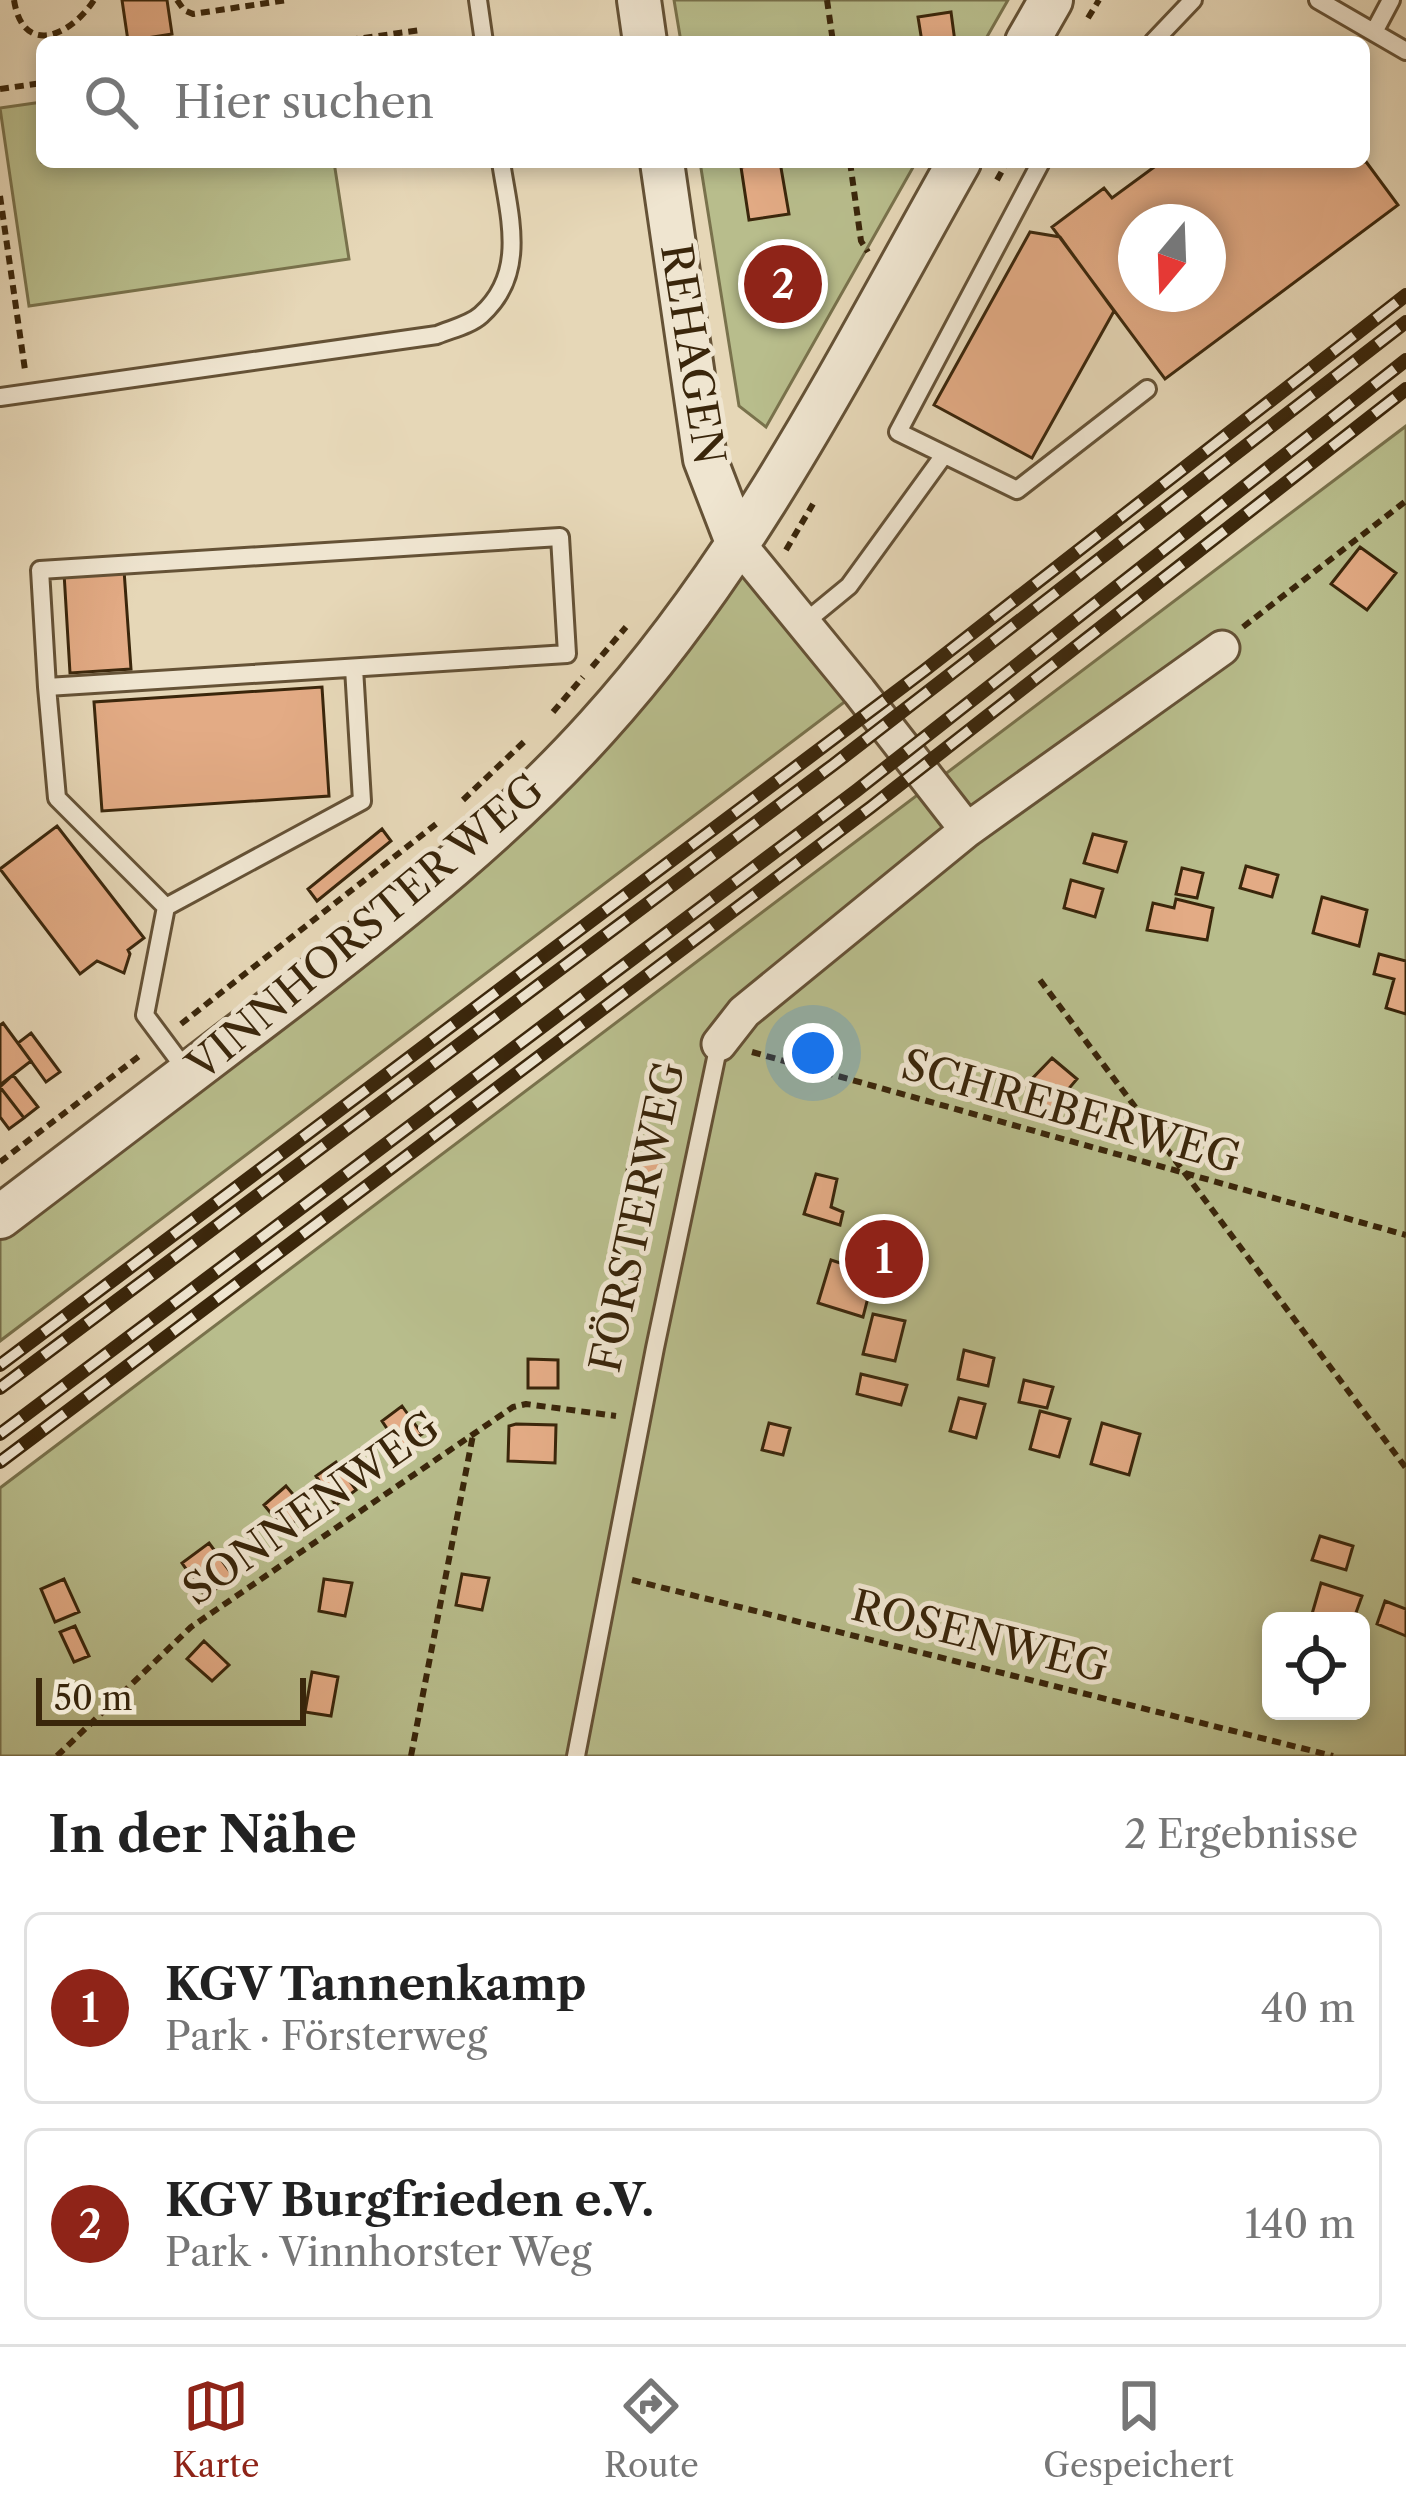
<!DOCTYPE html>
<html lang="de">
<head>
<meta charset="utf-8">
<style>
	:root { --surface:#fff; --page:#f6f6f6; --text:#222; --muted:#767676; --line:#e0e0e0; --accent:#8f2418 }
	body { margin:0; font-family:"Libre Caslon Text",serif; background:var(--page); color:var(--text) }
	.controls { position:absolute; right:36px; bottom:36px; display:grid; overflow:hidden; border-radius:18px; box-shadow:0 6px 18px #0003 }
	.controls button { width:108px; height:108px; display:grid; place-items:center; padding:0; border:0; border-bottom:3px solid var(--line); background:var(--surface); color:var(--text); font:60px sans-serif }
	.compass { position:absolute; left:1118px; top:204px; width:108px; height:108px; border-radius:50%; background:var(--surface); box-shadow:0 6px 18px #0003; rotate:199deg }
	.scale { position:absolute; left:36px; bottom:30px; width:270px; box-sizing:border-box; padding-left:12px; border:6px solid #3a260b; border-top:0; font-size:33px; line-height:42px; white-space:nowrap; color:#3a260b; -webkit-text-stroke:9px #efe5d0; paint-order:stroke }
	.you { position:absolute; left:813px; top:1053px; width:42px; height:42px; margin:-30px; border:9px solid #fff; border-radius:50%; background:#1a73e8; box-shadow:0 0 0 18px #1a73e833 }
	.badge { display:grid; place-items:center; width:78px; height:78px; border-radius:50%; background:var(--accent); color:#fff; font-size:39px; font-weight:700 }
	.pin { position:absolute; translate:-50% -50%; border:6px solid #fff; box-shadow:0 3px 12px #0006 }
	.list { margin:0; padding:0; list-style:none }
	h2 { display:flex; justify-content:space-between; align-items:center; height:156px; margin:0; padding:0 48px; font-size:51px }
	h2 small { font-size:39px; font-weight:400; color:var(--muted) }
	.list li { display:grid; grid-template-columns:78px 1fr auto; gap:36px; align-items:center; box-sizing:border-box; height:192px; margin:0 24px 24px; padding:0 24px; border:3px solid var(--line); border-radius:18px }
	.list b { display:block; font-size:45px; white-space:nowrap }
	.list p { margin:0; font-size:39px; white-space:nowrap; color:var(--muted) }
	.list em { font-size:39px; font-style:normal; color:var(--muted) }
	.icon { flex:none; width:66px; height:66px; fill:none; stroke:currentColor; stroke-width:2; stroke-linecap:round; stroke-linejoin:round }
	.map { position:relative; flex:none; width:1406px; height:1756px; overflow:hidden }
	.search { position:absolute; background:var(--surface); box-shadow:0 6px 18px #0003; left:36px; right:36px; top:36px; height:132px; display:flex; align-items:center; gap:30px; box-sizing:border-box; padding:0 42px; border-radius:18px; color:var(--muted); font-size:45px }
	.sheet { height:588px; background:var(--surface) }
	nav { display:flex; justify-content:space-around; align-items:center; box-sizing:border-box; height:168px; border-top:3px solid var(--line); background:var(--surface); font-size:33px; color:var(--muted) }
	nav a { display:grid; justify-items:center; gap:6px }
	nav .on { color:var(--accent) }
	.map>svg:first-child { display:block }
	.green { fill:#b8bd8c; stroke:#79724c; stroke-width:3; fill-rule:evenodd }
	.building { fill:#e3ab85; stroke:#3a260b; stroke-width:3; fill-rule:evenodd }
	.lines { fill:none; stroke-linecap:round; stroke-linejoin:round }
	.service-casing { stroke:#655236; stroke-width:22 }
	.minor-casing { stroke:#655236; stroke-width:39 }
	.tertiary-casing { stroke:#655236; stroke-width:48 }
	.path { stroke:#3a260b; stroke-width:6; stroke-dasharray:9 6; stroke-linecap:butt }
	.service { stroke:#efe5d0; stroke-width:16 }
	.minor { stroke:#efe5d0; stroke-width:33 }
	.tertiary { stroke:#efe5d0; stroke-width:42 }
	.rail-casing { stroke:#3a260b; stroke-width:14 }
	.rail { stroke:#efe5d0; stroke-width:9; stroke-dasharray:27; stroke-linecap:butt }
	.labels { text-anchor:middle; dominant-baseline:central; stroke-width:10; stroke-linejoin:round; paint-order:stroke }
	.street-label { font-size:42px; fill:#3a260b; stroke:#efe5d0 }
</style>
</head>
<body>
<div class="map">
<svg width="1406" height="1756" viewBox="0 0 1406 1756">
	<rect width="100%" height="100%" fill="#e6d7b7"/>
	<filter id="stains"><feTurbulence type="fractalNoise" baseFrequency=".00167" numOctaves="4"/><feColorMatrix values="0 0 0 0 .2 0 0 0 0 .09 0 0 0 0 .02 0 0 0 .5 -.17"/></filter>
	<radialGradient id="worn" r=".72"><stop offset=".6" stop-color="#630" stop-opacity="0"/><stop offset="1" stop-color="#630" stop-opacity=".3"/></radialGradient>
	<path class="green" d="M 674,0 L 1008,0 L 984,42 L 681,42 Z
		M 42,102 L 42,162 L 334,162 L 349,259 L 29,306 L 0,108 Z
		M 700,162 L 916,162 L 766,427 L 739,406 Z
		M 1406,426 L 1406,1756 L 0,1756 L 0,1488 ZM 1271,1621 L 1361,1621 L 1361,1711 L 1271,1711 Z
		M 737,542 L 859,691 L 0,1341 L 0,1217 L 459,861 Z"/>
	<path class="building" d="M 122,0 L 167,0 L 172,34 L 128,41 Z
		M 951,12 L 955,42 L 922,42 L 918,17 Z
		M 1364,159 L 1398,205 L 1165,379 L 1052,227 L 1104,188 L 1112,198 L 1161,162 L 1364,162 ZM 1136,222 L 1208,222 L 1208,294 L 1136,294 Z
		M 780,162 L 789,214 L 749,220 L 741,167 Z
		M 1030,232 L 1060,237 L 1114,311 L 1032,458 L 934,405 Z
		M 1360,547 L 1396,573 L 1367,610 L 1331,584 Z
		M 124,570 L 131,669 L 70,673 L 64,573 Z
		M 322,687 L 329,796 L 102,811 L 94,702 Z
		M 57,826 L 144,938 L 128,950 L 130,954 L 124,973 L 97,961 L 80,974 L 0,869 Z
		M 382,829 L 391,841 L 317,901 L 308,889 Z
		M 1093,834 L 1126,842 L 1117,872 L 1084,863 Z
		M 1246,866 L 1278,875 L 1272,897 L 1240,888 Z
		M 1182,868 L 1203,873 L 1197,898 L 1176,894 Z
		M 1071,880 L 1103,889 L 1095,917 L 1064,908 Z
		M 1322,897 L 1367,910 L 1359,946 L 1313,933 Z
		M 1176,899 L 1213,908 L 1207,940 L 1147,930 L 1153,903 L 1174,908 Z
		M 1379,954 L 1406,961 L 1406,1014 L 1386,1008 L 1394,979 L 1374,974 Z
		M 3,1023 L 31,1061 L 0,1085 L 0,1025 Z
		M 31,1033 L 60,1072 L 46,1082 L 18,1043 Z
		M 1052,1058 L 1077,1079 L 1044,1118 L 1025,1103 L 1037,1088 L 1028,1083 Z
		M 13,1075 L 38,1107 L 24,1118 L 0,1087 Z
		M 0,1087 L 24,1118 L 9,1129 L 0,1117 Z
		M 629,1157 L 661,1162 L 656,1191 L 625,1185 Z
		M 816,1174 L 837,1179 L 831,1207 L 843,1212 L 840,1225 L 804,1214 Z
		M 831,1260 L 874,1274 L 863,1317 L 818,1303 Z
		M 873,1314 L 905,1321 L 895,1361 L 863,1354 Z
		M 964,1350 L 994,1358 L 988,1386 L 958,1379 Z
		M 528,1359 L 558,1360 L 558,1388 L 528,1388 Z
		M 861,1374 L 907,1385 L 901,1405 L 857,1394 Z
		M 1024,1380 L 1053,1387 L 1047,1408 L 1019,1402 Z
		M 959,1398 L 985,1404 L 976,1438 L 950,1431 Z
		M 402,1406 L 422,1434 L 400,1448 L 382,1421 Z
		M 1040,1411 L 1070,1419 L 1059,1457 L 1030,1449 Z
		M 769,1423 L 790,1428 L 783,1455 L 762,1450 Z
		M 1102,1423 L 1140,1434 L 1129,1475 L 1091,1464 Z
		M 516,1424 L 556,1425 L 555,1463 L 508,1461 L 509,1426 Z
		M 336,1462 L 356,1490 L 336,1505 L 316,1476 Z
		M 286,1486 L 308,1512 L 284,1529 L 264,1505 Z
		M 1320,1536 L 1353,1546 L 1346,1570 L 1312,1560 Z
		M 209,1543 L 234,1577 L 205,1596 L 182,1563 Z
		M 462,1574 L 489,1578 L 482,1610 L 456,1605 Z
		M 64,1579 L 79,1612 L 55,1622 L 41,1589 Z
		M 324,1579 L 352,1583 L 345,1616 L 319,1611 Z
		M 1321,1583 L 1362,1596 L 1353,1621 L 1336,1621 L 1312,1614 Z
		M 1385,1601 L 1406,1609 L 1406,1636 L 1377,1624 Z
		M 75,1626 L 89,1656 L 74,1662 L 60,1632 Z
		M 204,1641 L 229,1665 L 212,1681 L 187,1659 Z
		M 312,1672 L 338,1677 L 331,1716 L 305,1712 Z"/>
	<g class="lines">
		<defs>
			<path id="service" d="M 478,0 L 484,42
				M 1318,0 L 1406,51
				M 1374,32 L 1391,0
				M 1153,42 L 1193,0
				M 1041,162 L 898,432 L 1017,490 L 1147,389
				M 0,397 L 437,335 C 451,329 470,325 481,315 C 528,273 509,216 501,162
				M 560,537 L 567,654 L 47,687 L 40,570 Z
				M 804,623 L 849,586 L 944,455
				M 47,687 L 57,798 L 166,907
				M 166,907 L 362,801 L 354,668
				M 166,907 L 145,1015 L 186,1070
				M 576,1756 L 655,1348 L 719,1044"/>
			<path id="minor" d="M 737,542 L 859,691 L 967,830
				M 719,1044 L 744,1012 L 967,830 L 1222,648"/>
			<path id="tertiary" d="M 639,0 L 645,42
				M 1027,42 L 1051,0
				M 662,162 L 705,459 L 737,542
				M 0,1217 C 99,1141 198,1067 297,991 C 402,910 508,826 597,727 C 748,561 850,355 959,162"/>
		</defs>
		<use href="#service" class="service-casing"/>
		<use href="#minor" class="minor-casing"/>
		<use href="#tertiary" class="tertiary-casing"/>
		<path class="path" d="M 14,0 C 23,58 72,35 94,0
			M 177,0 L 184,10 L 193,14 L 287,0
			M 827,0 L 833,42
			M 1088,18 L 1099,0
			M 334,42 L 421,30
			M 0,89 L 42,83
			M 850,162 L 861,241 L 868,252
			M 997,180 L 1007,162
			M 0,196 L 25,370
			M 786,550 L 813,504
			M 1243,627 L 1406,501
			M 592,667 L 626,627
			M 553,712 L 583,677
			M 463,800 L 527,739
			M 1040,980 L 1406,1468
			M 181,1024 L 440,821
			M 752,1052 L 1406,1235
			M 0,1162 L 142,1054
			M 632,1580 L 1333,1756
			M 57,1756 L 191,1627 L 513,1407 L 526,1404 L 616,1416
			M 411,1756 L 473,1435"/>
		<use href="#service" class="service"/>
		<use href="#minor" class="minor"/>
		<use href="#tertiary" class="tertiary"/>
		<defs>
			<path id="rail" d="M 0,1365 L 925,670 L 1406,295
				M 0,1388 L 833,765 L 1406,322
				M 0,1434 L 856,791 L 1406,360
				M 0,1462 L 871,807 L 1406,389"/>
		</defs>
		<use href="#rail" class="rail-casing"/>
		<use href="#rail" class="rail"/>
	</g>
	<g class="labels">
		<g class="street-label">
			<text transform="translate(693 354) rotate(81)">REHAGEN</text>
			<text transform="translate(365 927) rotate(-40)">VINNHORSTER WEG</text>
			<text transform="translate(1071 1111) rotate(16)">SCHREBERWEG</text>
			<text transform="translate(637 1217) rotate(-78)">FÖRSTERWEG</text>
			<text transform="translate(311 1508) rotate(-35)">SONNENWEG</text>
			<text transform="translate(980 1636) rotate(14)">ROSENWEG</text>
		</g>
	</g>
	<rect width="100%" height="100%" filter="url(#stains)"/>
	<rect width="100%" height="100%" fill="url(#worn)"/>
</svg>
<div class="controls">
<button><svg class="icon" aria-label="locate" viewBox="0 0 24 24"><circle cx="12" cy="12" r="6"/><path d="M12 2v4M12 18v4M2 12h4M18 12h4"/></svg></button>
</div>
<svg class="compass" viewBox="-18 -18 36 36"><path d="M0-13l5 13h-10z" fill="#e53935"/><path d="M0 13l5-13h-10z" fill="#767676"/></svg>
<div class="scale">50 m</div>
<div class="you"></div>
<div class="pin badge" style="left:884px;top:1259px">1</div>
<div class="pin badge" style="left:783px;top:284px">2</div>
<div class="search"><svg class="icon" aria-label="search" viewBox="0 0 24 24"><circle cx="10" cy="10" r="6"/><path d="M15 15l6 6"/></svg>Hier suchen</div>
</div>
<section class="sheet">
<h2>In der Nähe<small>2 Ergebnisse</small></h2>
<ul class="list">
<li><span class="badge">1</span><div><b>KGV Tannenkamp</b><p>Park · Försterweg</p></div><em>40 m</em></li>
<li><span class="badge">2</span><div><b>KGV Burgfrieden e.V.</b><p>Park · Vinnhorster Weg</p></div><em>140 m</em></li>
</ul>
</section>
<nav>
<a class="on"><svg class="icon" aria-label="map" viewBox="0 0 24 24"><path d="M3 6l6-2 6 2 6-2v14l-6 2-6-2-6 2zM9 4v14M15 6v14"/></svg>Karte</a>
<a><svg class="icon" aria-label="directions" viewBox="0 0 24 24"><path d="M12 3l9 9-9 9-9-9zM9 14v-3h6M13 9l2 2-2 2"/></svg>Route</a>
<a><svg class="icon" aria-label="saved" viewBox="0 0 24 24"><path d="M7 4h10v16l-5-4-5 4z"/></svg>Gespeichert</a>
</nav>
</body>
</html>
